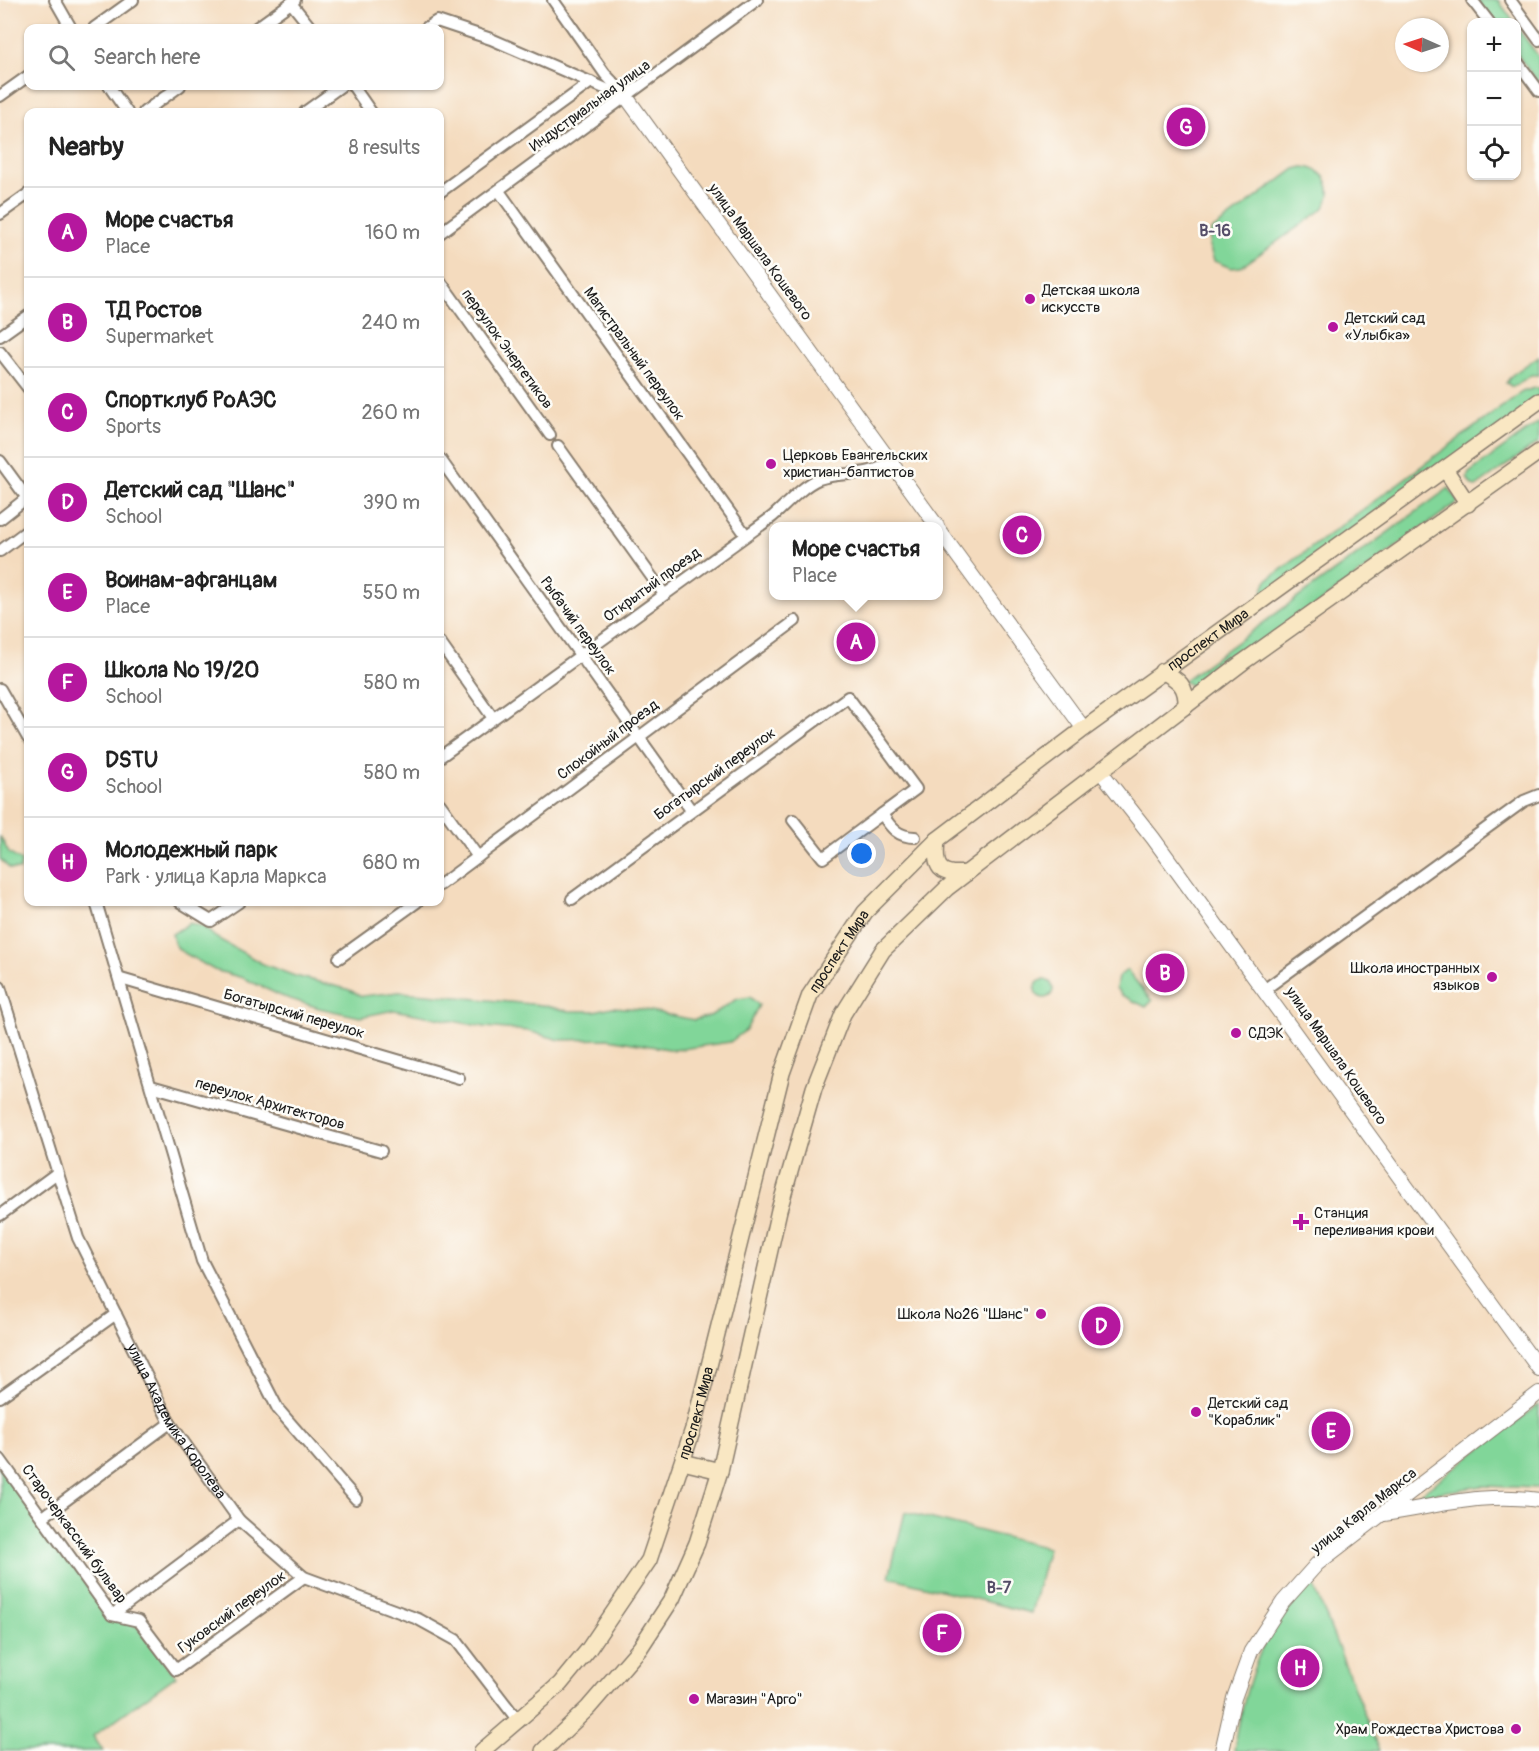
<!DOCTYPE html>
<html lang="en">
<head>
<meta charset="utf-8">
<style>
	:root { --surface:#fff; --page:#f6f6f6; --text:#222; --muted:#767676; --line:#e0e0e0; --accent:#b5179e }
	body { margin:0; font-family:Pangolin,sans-serif; background:var(--page); color:var(--text) }
	.controls { position:absolute; right:18px; top:18px; display:grid; overflow:hidden; border-radius:12px; box-shadow:0 2px 4px #0004 }
	.controls button { width:54px; height:54px; display:grid; place-items:center; padding:0; border:0; border-bottom:2px solid var(--line); background:var(--surface); color:var(--text); font:30px sans-serif }
	.compass { position:absolute; left:1395px; top:18px; width:54px; height:54px; border-radius:50%; background:var(--surface); box-shadow:0 2px 4px #0004; rotate:273deg }
	.you { position:absolute; left:862px; top:854px; width:21px; height:21px; margin:-15px; border:4px solid #fff; border-radius:50%; background:#1a73e8; box-shadow:0 0 0 9px #1a73e833 }
	.badge { display:grid; place-items:center; width:39px; height:39px; border-radius:50%; background:var(--accent); color:#fff; font-size:20px; font-weight:700 }
	.pin { position:absolute; translate:-50% -50%; border:3px solid #fff; box-shadow:0 2px 6px #0006 }
	.popup { position:absolute; left:769px; top:522px; width:174px; height:78px; box-sizing:border-box; display:grid; place-content:center; border-radius:12px; background:var(--surface); filter:drop-shadow(0 2px 4px #0005); font-size:20px; white-space:nowrap; color:var(--muted) }
	.popup b { font-size:22px; color:var(--text) }
	.popup::after { content:''; position:absolute; left:50%; top:100%; margin-left:-12px; border:12px solid transparent; border-top-color:var(--surface) }
	.list { margin:0; padding:0; list-style:none }
	h2 { display:flex; justify-content:space-between; align-items:center; height:78px; margin:0; padding:0 24px; font-size:26px }
	h2 small { font-size:20px; font-weight:400; color:var(--muted) }
	.list li { display:grid; grid-template-columns:39px 1fr auto; gap:18px; align-items:center; box-sizing:border-box; height:90px; padding:0 24px; border-top:2px solid var(--line) }
	.list b { display:block; font-size:22px; white-space:nowrap }
	.list p { margin:0; font-size:20px; white-space:nowrap; color:var(--muted) }
	.list em { font-size:20px; font-style:normal; color:var(--muted) }
	.icon { flex:none; width:33px; height:33px; fill:none; stroke:currentColor; stroke-width:2; stroke-linecap:round; stroke-linejoin:round }
	.map { position:relative; flex:none; width:1539px; height:1751px; overflow:hidden }
	.search { position:absolute; background:var(--surface); box-shadow:0 2px 4px #0004; left:24px; top:24px; width:420px; height:66px; display:flex; align-items:center; gap:15px; box-sizing:border-box; padding:0 21px; border-radius:12px; color:var(--muted); font-size:22px }
	.panel { position:absolute; background:var(--surface); box-shadow:0 2px 4px #0004; left:24px; top:108px; width:420px; height:798px; border-radius:12px }
	.map>svg:first-child { display:block }
	.green { fill:#81d699; stroke:#4e795a; stroke-width:1.5 }
	.lines { fill:none; stroke-linecap:round; stroke-linejoin:round }
	.minor-casing { stroke:#887c6d; stroke-width:14 }
	.tertiary-casing { stroke:#887c6d; stroke-width:16 }
	.secondary-casing { stroke:#887c6d; stroke-width:18 }
	.minor { stroke:#fff; stroke-width:10 }
	.tertiary { stroke:#fff; stroke-width:14 }
	.secondary { stroke:#f9e7c3; stroke-width:15 }
	.poi-dot { fill:#b5179e; stroke:#fdfcf7; stroke-width:2 }
	.labels { text-anchor:middle; dominant-baseline:central; stroke-width:5; stroke-linejoin:round; paint-order:stroke }
	.street-label { font-size:15px; fill:#1c1c1c; stroke:#fdfcf7 }
	.poi-label { font-size:15px; fill:#1c1c1c; stroke:#fdfcf7; text-anchor:start }
	.neighbourhood-label { font-size:16px; font-weight:bold; fill:#554e68; stroke:#fdfcf7 }
</style>
</head>
<body>
<div class="map">
<svg width="1539" height="1751" viewBox="0 0 1539 1751">
	<rect width="100%" height="100%" fill="#fdfcf7"/>
	<filter id="ink" filterUnits="userSpaceOnUse"><feTurbulence type="fractalNoise" baseFrequency=".0167" numOctaves="2"/><feDisplacementMap in="SourceGraphic" scale="12" xChannelSelector="R" yChannelSelector="G"/><feConvolveMatrix kernelMatrix="1 2 1 2 8 2 1 2 1" color-interpolation-filters="sRGB"/></filter>
	<filter id="wash" filterUnits="userSpaceOnUse"><feTurbulence type="fractalNoise" baseFrequency=".008" numOctaves="4" result="noise"/><feDisplacementMap in="SourceGraphic" scale="24" xChannelSelector="R" yChannelSelector="G"/><feGaussianBlur stdDeviation="1.35" result="paint"/><feColorMatrix in="noise" values="0 0 0 0 0 0 0 0 0 0 0 0 0 0 0 0 0 1.4 0 .05"/><feComposite in="paint" operator="in"/></filter>
	<g filter="url(#wash)">
		<rect width="100%" height="100%" fill="#f4dbbe"/>
		<path class="green" d="M 1477,0 L 1498,0 L 1514,22 L 1493,22 Z
			M 1516,26 L 1539,57 L 1539,85 L 1517,54 Z
			M 1303,167 C 1327,169 1337,191 1322,210 L 1241,267 L 1231,268 L 1214,261 L 1209,246 L 1211,231 L 1295,169 Z
			M 1539,356 L 1539,375 L 1531,375 L 1513,387 L 1506,383 L 1512,375 Z
			M 1535,388 L 1539,388 L 1539,399 L 1260,600 L 1266,581 L 1522,392 Z
			M 1539,422 L 1539,442 L 1476,487 L 1472,486 L 1467,478 L 1469,473 Z
			M 1449,488 L 1458,502 L 1192,696 L 1190,685 L 1183,681 Z
			M 0,836 L 9,853 L 21,861 L 20,870 L 10,869 L 0,859 Z
			M 189,923 L 204,927 L 215,937 L 263,964 L 295,976 L 347,989 L 362,996 L 399,992 L 427,994 L 541,1005 L 569,1011 L 595,1011 L 612,1007 L 641,1009 L 694,1020 L 710,1016 L 737,999 L 750,997 L 759,1005 L 746,1030 L 730,1042 L 674,1050 L 609,1039 L 560,1040 L 528,1031 L 485,1027 L 394,1010 L 360,1017 L 319,1008 L 281,996 L 243,978 L 214,970 L 179,950 L 174,943 L 172,934 Z
			M 1127,970 L 1152,1001 L 1146,1007 L 1121,995 L 1116,988 L 1118,977 Z
			M1035 989a9 9 0 1 1 18 0a9 9 0 1 1-18 0Z
			M 1539,1405 L 1539,1488 L 1482,1486 L 1417,1496 Z
			M 0,1466 L 111,1619 L 137,1626 L 176,1676 L 93,1736 L 103,1751 L 0,1751 Z
			M 905,1512 L 1048,1548 L 1031,1613 L 889,1577 Z
			M 1312,1581 L 1379,1751 L 1234,1751 C 1241,1709 1251,1664 1273,1627 C 1283,1610 1299,1596 1312,1581 Z"/>
	</g>
	<g filter="url(#ink)">
		<g class="lines">
			<defs>
				<g id="minor">
					<path d="M 55,0 L 71,28"/>
					<path d="M 553,0 L 605,74 L 623,93"/>
					<path d="M 1472,0 L 1489,22"/>
					<path d="M 1510,0 L 1539,40"/>
					<path d="M 291,3 L 311,28"/>
					<path d="M 94,28 L 133,0"/>
					<path d="M 256,28 L 295,0"/>
					<path d="M 426,28 L 437,21 L 491,39 L 627,98"/>
					<path d="M 1516,60 L 1539,91"/>
					<path d="M 109,86 L 127,112"/>
					<path d="M 353,86 L 371,112"/>
					<path d="M 0,96 L 28,76"/>
					<path d="M 144,112 L 180,86"/>
					<path d="M 305,112 L 341,86"/>
					<path d="M 499,191 L 746,535"/>
					<path d="M 440,192 L 591,82"/>
					<path d="M 0,214 L 28,194"/>
					<path d="M 440,233 L 757,0"/>
					<path d="M 440,281 L 550,435"/>
					<path d="M 0,336 L 28,316"/>
					<path d="M 0,352 L 28,388"/>
					<path d="M 558,446 L 664,594"/>
					<path d="M 440,459 L 691,810"/>
					<path d="M 0,461 L 27,498"/>
					<path d="M 0,519 L 28,497"/>
					<path d="M 0,551 L 28,530"/>
					<path d="M 440,643 L 493,718"/>
					<path d="M 0,689 L 28,738"/>
					<path d="M 440,757 L 772,517 C 786,505 802,486 819,479 C 845,470 865,479 891,462"/>
					<path d="M 440,804 L 478,857"/>
					<path d="M 793,820 L 823,858 L 882,814 C 891,828 898,837 915,837"/>
					<path d="M 440,885 L 795,621"/>
					<path d="M 572,899 L 848,697 L 916,789 L 882,814"/>
					<path d="M 96,902 L 202,1261 L 278,1409 L 356,1499"/>
					<path d="M 180,902 L 211,921 L 239,902"/>
					<path d="M 339,958 L 417,902"/>
					<path d="M 121,979 L 459,1078"/>
					<path id="s1" d="M 0,987 L 78,1238 L 170,1423 L 239,1520 L 304,1577 L 418,1619 L 456,1640 L 519,1722"/>
					<path d="M 1268,987 L 1524,801 L 1539,795"/>
					<path d="M 151,1086 L 381,1151"/>
					<path d="M 0,1215 L 57,1173"/>
					<path d="M 0,1397 L 116,1314"/>
					<path d="M 0,1459 L 112,1615 L 139,1621 L 176,1670 L 304,1577"/>
					<path d="M 43,1517 L 170,1423"/>
					<path d="M 112,1615 L 239,1520"/>
				</g>
				<path id="tertiary" d="M 627,98 L 937,526
					M 938,529 L 1084,729
					M 1101,772 L 1153,838 L 1539,1369
					M 1384,1514 C 1439,1506 1482,1492 1539,1500
					M 1222,1751 L 1234,1698 L 1251,1651 L 1283,1602 L 1317,1564 L 1539,1393"/>
				<g id="secondary">
					<path d="M 1445,469 L 1468,504"/>
					<path d="M 1162,671 C 1179,680 1187,686 1186,706"/>
					<path d="M 937,840 C 934,868 939,876 967,873"/>
					<path d="M 683,1462 L 720,1471"/>
					<path id="s2" d="M 482,1751 L 560,1684 L 588,1650 L 649,1560 L 694,1426 L 782,1073 L 810,995 L 865,912 L 937,840 L 1081,731 L 1539,401"/>
					<path d="M 543,1751 L 588,1708 L 640,1648 L 672,1599 L 697,1543 L 720,1471 L 779,1210 L 814,1088 L 843,1014 L 883,950 L 947,888 L 1243,662 L 1539,452"/>
				</g>
			</defs>
			<use href="#minor" class="minor-casing"/>
			<use href="#tertiary" class="tertiary-casing"/>
			<use href="#secondary" class="secondary-casing"/>
			<use href="#minor" class="minor"/>
			<use href="#tertiary" class="tertiary"/>
			<use href="#secondary" class="secondary"/>
		</g>
	</g>
	<g class="poi-dot">
		<circle cx="1030" cy="299" r="6"/>
		<circle cx="1333" cy="327" r="6"/>
		<circle cx="771" cy="464" r="6"/>
		<circle cx="1492" cy="977" r="6"/>
		<circle cx="1236" cy="1033" r="6"/>
		<path d="M1298 1213h6v6h6v6h-6v6h-6v-6h-6v-6h6z"/>
		<circle cx="1041" cy="1314" r="6"/>
		<circle cx="1196" cy="1412" r="6"/>
		<circle cx="694" cy="1699" r="6"/>
		<circle cx="1516" cy="1729" r="6"/>
	</g>
	<g class="labels">
		<g class="street-label">
			<text transform="translate(590 106) rotate(-36)">Индустриальная улица</text>
			<text transform="translate(760 252) rotate(54)">улица Маршала Кошевого</text>
			<text transform="translate(507 349) rotate(54)">переулок Энергетиков</text>
			<text transform="translate(634 354) rotate(54)">Магистральный переулок</text>
			<text transform="translate(652 585) rotate(-36)">Открытый проезд</text>
			<text transform="translate(578 626) rotate(54)">Рыбачий переулок</text>
			<text stroke="none"><textPath href="#s2" startOffset="1382">проспект Мира</textPath></text>
			<text transform="translate(608 740) rotate(-37)">Спокойный проезд</text>
			<text transform="translate(715 774) rotate(-36)">Богатырский переулок</text>
			<text stroke="none"><textPath href="#s2" startOffset="896">проспект Мира</textPath></text>
			<text transform="translate(294 1014) rotate(16)">Богатырский переулок</text>
			<text transform="translate(1336 1056) rotate(55)">улица Маршала Кошевого</text>
			<text transform="translate(270 1104) rotate(16)">переулок Архитекторов</text>
			<text stroke="none"><textPath href="#s2" startOffset="410">проспект Мира</textPath></text>
			<text stroke="none"><textPath href="#s1" startOffset="471">улица Академика Королёва</textPath></text>
			<text transform="translate(1364 1511) rotate(-38)">улица Карла Маркса</text>
			<text transform="translate(74 1534) rotate(54)">Старочеркасский бульвар</text>
			<text transform="translate(232 1612) rotate(-36)">Гуковский переулок</text>
		</g>
		<g class="poi-label">
			<text x="1042" y="290">Детская школа<tspan x="1042" dy="17">искусств</tspan></text>
			<text x="1345" y="318">Детский сад<tspan x="1345" dy="17">«Улыбка»</tspan></text>
			<text x="783" y="455">Церковь Евангельских<tspan x="783" dy="17">христиан-баптистов</tspan></text>
			<text x="1480" y="968" text-anchor="end">Школа иностранных<tspan x="1480" dy="17">языков</tspan></text>
			<text x="1248" y="1033">СДЭК</text>
			<text x="1314" y="1213">Станция<tspan x="1314" dy="17">переливания крови</tspan></text>
			<text x="1029" y="1314" text-anchor="end">Школа №26 "Шанс"</text>
			<text x="1208" y="1403">Детский сад<tspan x="1208" dy="17">"Кораблик"</tspan></text>
			<text x="706" y="1699">Магазин "Арго"</text>
			<text x="1504" y="1729" text-anchor="end">Храм Рождества Христова</text>
		</g>
		<g class="neighbourhood-label">
			<text x="1215" y="231">В-16</text>
			<text x="999" y="1588">В-7</text>
		</g>
	</g>
</svg>
<div class="controls">
<button>+</button>
<button>−</button>
<button><svg class="icon" aria-label="locate" viewBox="0 0 24 24"><circle cx="12" cy="12" r="6"/><path d="M12 2v4M12 18v4M2 12h4M18 12h4"/></svg></button>
</div>
<svg class="compass" viewBox="-18 -18 36 36"><path d="M0-13l5 13h-10z" fill="#e53935"/><path d="M0 13l5-13h-10z" fill="#767676"/></svg>
<div class="you"></div>
<div class="pin badge" style="left:856px;top:642px">A</div>
<div class="popup"><b>Море счастья</b>Place</div>
<div class="pin badge" style="left:1165px;top:973px">B</div>
<div class="pin badge" style="left:1022px;top:535px">C</div>
<div class="pin badge" style="left:1101px;top:1326px">D</div>
<div class="pin badge" style="left:1331px;top:1431px">E</div>
<div class="pin badge" style="left:942px;top:1633px">F</div>
<div class="pin badge" style="left:1186px;top:127px">G</div>
<div class="pin badge" style="left:1300px;top:1668px">H</div>
<div class="search"><svg class="icon" aria-label="search" viewBox="0 0 24 24"><circle cx="10" cy="10" r="6"/><path d="M15 15l6 6"/></svg>Search here</div>
<section class="panel">
<h2>Nearby<small>8 results</small></h2>
<ul class="list">
<li><span class="badge">A</span><div><b>Море счастья</b><p>Place</p></div><em>160 m</em></li>
<li><span class="badge">B</span><div><b>ТД Ростов</b><p>Supermarket</p></div><em>240 m</em></li>
<li><span class="badge">C</span><div><b>Спортклуб РоАЭС</b><p>Sports</p></div><em>260 m</em></li>
<li><span class="badge">D</span><div><b>Детский сад &quot;Шанс&quot;</b><p>School</p></div><em>390 m</em></li>
<li><span class="badge">E</span><div><b>Воинам-афганцам</b><p>Place</p></div><em>550 m</em></li>
<li><span class="badge">F</span><div><b>Школа № 19/20</b><p>School</p></div><em>580 m</em></li>
<li><span class="badge">G</span><div><b>DSTU</b><p>School</p></div><em>580 m</em></li>
<li><span class="badge">H</span><div><b>Молодежный парк</b><p>Park · улица Карла Маркса</p></div><em>680 m</em></li>
</ul>
</section>
</div>
</body>
</html>
